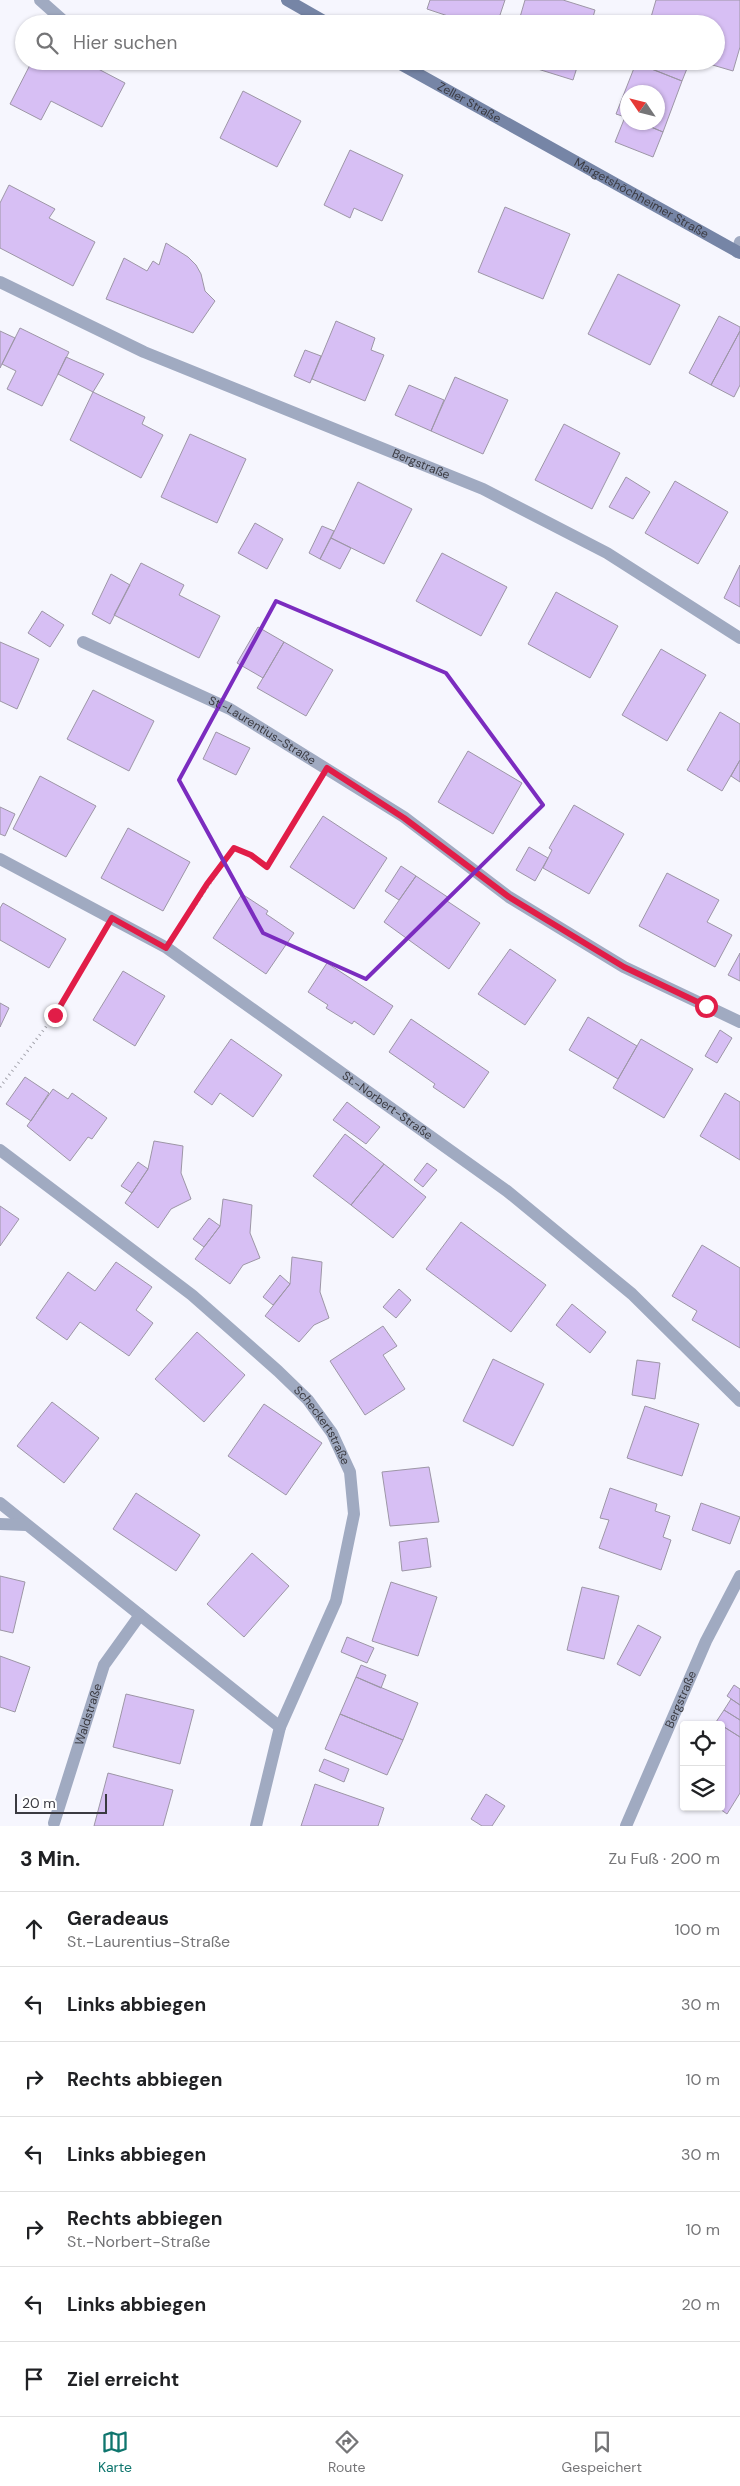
<!DOCTYPE html>
<html lang="de">
<head>
<meta charset="utf-8">
<style>
	:root { --surface:#fff; --page:#f2f2f2; --text:#202124; --muted:#757577; --line:#e0e0e0; --accent:#0f766e }
	body { margin:0; font-family:"DM Sans",sans-serif; background:var(--page); color:var(--text) }
	.controls { position:absolute; right:15px; bottom:15px; display:grid; overflow:hidden; border-radius:5px; box-shadow:0 1px 4px #0004 }
	.controls button { width:45px; height:45px; display:grid; place-items:center; padding:0; border:0; border-bottom:1px solid var(--line); background:var(--surface); color:var(--text); font:25px sans-serif }
	.compass { position:absolute; left:620px; top:85px; width:45px; height:45px; border-radius:50%; background:var(--surface); box-shadow:0 1px 4px #0004; rotate:305deg }
	.scale { position:absolute; left:15px; bottom:12px; width:92px; box-sizing:border-box; padding-left:5px; border:2px solid #3a3a41; border-top:0; font-size:14px; line-height:18px; white-space:nowrap; color:#3a3a41; -webkit-text-stroke:4px #fff; paint-order:stroke }
	.stop { position:absolute; width:15px; height:15px; margin:-11px; border:4px solid #e11d48; border-radius:50%; background:#fff }
	.stop.end { background:#e11d48; border-color:#fff; box-shadow:0 1px 5px #0008 }
	.list { margin:0; padding:0; list-style:none }
	h2 { display:flex; justify-content:space-between; align-items:center; height:65px; margin:0; padding:0 20px; font-size:21px }
	h2 small { font-size:16px; font-weight:400; color:var(--muted) }
	.list li { display:grid; grid-template-columns:32px 1fr auto; gap:15px; align-items:center; box-sizing:border-box; height:75px; padding:0 20px; border-top:1px solid var(--line) }
	.list b { display:block; font-size:19px; white-space:nowrap }
	.list p { margin:0; font-size:16px; white-space:nowrap; color:var(--muted) }
	.list em { font-size:16px; font-style:normal; color:var(--muted) }
	.icon { flex:none; width:28px; height:28px; fill:none; stroke:currentColor; stroke-width:2; stroke-linecap:round; stroke-linejoin:round }
	.map { position:relative; flex:none; width:740px; height:1826px; overflow:hidden }
	.search { position:absolute; background:var(--surface); box-shadow:0 1px 4px #0004; left:15px; right:15px; top:15px; height:55px; display:flex; align-items:center; gap:12px; box-sizing:border-box; padding:0 18px; border-radius:28px; color:var(--muted); font-size:19px }
	.sheet { height:590px; background:var(--surface) }
	nav { display:flex; justify-content:space-around; align-items:center; box-sizing:border-box; height:70px; border-top:1px solid var(--line); background:var(--surface); font-size:14px; color:var(--muted) }
	nav a { display:grid; justify-items:center; gap:2px }
	nav .on { color:var(--accent) }
	.map>svg:first-child { display:block }
	.building { fill:#d7bff4; stroke:#9d96a6 }
	.lines { fill:none; stroke-linecap:round; stroke-linejoin:round }
	.path { stroke:#a5a5ad; stroke-width:3; stroke-dasharray:1 4; stroke-linecap:butt }
	.lane { stroke:#a0aac1; stroke-width:12 }
	.street { stroke:#a0aac1; stroke-width:12 }
	.secondary { stroke:#7685a6; stroke-width:12 }
	.route { stroke:#e11d48; stroke-width:6 }
	.marked { fill:none; stroke:#7b2cbf; stroke-width:4; stroke-linejoin:round }
	.labels { text-anchor:middle; dominant-baseline:central; stroke-width:4.5; stroke-linejoin:round; paint-order:stroke }
	.street-label { font-size:12px; fill:#3a3a41; stroke:#fff }
</style>
</head>
<body>
<div class="map">
<svg width="740" height="1826" viewBox="0 0 740 1826">
	<rect width="100%" height="100%" fill="#f6f6fe"/>
	<path class="building" d="M 430,0 L 505,0 L 497,24 L 472,24 L 427,9 Z
		M 525,0 L 563,0 L 595,10 L 591,24 L 518,24 Z
		M 656,0 L 740,0 L 740,47 L 733,71 L 699,61 L 716,61 L 716,24 L 649,24 Z
		M 32,61 L 83,61 L 125,83 L 102,127 L 51,101 L 41,120 L 10,104 Z
		M 512,61 L 579,61 L 573,80 Z
		M 654,61 L 690,61 L 682,81 L 652,69 Z
		M 636,63 L 682,81 L 663,132 L 639,122 L 658,122 L 658,92 L 628,92 L 628,118 L 616,114 Z
		M 243,91 L 301,121 L 277,167 L 220,138 Z
		M 625,117 L 628,118 L 628,122 L 639,122 L 663,132 L 653,157 L 615,142 Z
		M 350,150 L 403,175 L 382,221 L 354,208 L 350,218 L 324,205 Z
		M 9,185 L 55,209 L 49,218 L 95,242 L 73,286 L 0,248 L 0,203 Z
		M 505,207 L 570,234 L 543,299 L 478,272 Z
		M 166,243 L 188,257 L 196,265 L 201,274 L 205,291 L 215,301 L 193,333 L 106,299 L 124,258 L 147,271 L 153,261 L 159,265 Z
		M 618,274 L 680,305 L 650,365 L 588,334 Z
		M 719,316 L 740,327 L 740,331 L 711,385 L 689,373 Z
		M 336,321 L 375,338 L 371,350 L 384,355 L 365,401 L 312,379 Z
		M 20,328 L 69,352 L 42,406 L 7,389 L 16,371 L 2,364 Z
		M 0,331 L 15,338 L 0,368 Z
		M 740,331 L 740,385 L 734,397 L 711,385 Z
		M 305,350 L 321,356 L 310,383 L 294,376 Z
		M 66,357 L 104,374 L 93,392 L 58,374 Z
		M 455,377 L 508,400 L 483,454 L 431,431 Z
		M 409,385 L 444,400 L 431,431 L 395,415 Z
		M 93,392 L 145,417 L 142,424 L 163,435 L 141,478 L 70,440 Z
		M 564,424 L 620,453 L 592,509 L 535,480 Z
		M 190,434 L 246,459 L 217,523 L 161,497 Z
		M 626,477 L 650,492 L 633,519 L 609,507 Z
		M 675,481 L 728,512 L 698,564 L 645,533 Z
		M 358,482 L 412,509 L 384,564 L 331,538 Z
		M 255,523 L 283,539 L 267,569 L 238,553 Z
		M 322,526 L 334,531 L 320,559 L 309,553 Z
		M 331,538 L 351,548 L 340,569 L 320,559 Z
		M 442,553 L 507,587 L 481,636 L 416,601 Z
		M 141,563 L 184,585 L 179,595 L 220,616 L 199,658 L 114,615 Z
		M 740,565 L 740,607 L 724,598 Z
		M 111,574 L 130,585 L 110,624 L 92,614 Z
		M 556,592 L 618,626 L 590,678 L 528,644 Z
		M 42,611 L 64,625 L 50,647 L 28,633 Z
		M 258,627 L 284,642 L 263,678 L 237,663 Z
		M 0,642 L 39,659 L 17,709 L 0,701 Z
		M 284,642 L 333,670 L 306,716 L 257,688 Z
		M 661,649 L 706,675 L 667,741 L 622,715 Z
		M 93,690 L 154,721 L 129,771 L 67,739 Z
		M 720,712 L 740,724 L 740,760 L 722,791 L 687,770 Z
		M 216,732 L 250,748 L 236,775 L 203,759 Z
		M 468,751 L 522,783 L 493,834 L 438,802 Z
		M 740,760 L 740,782 L 731,776 Z
		M 40,776 L 96,806 L 66,857 L 13,829 Z
		M 574,805 L 624,834 L 589,894 L 543,868 L 552,850 L 549,848 Z
		M 0,807 L 15,814 L 5,836 L 0,834 Z
		M 323,816 L 387,858 L 354,909 L 290,867 Z
		M 128,828 L 190,862 L 163,911 L 101,878 Z
		M 529,847 L 548,858 L 535,881 L 516,870 Z
		M 401,866 L 416,876 L 399,900 L 385,891 Z
		M 667,873 L 719,900 L 707,922 L 732,935 L 715,967 L 639,926 Z
		M 416,876 L 449,898 L 447,901 L 480,923 L 449,969 L 384,922 Z
		M 242,894 L 268,911 L 266,914 L 294,933 L 266,974 L 213,938 Z
		M 3,903 L 66,939 L 49,968 L 0,940 L 0,908 Z
		M 510,949 L 556,980 L 525,1025 L 478,994 Z
		M 740,953 L 740,981 L 728,975 Z
		M 327,963 L 393,1006 L 374,1035 L 354,1021 L 352,1024 L 326,1008 L 328,1005 L 308,992 Z
		M 123,971 L 165,996 L 135,1046 L 93,1020 Z
		M 0,1003 L 9,1008 L 0,1027 Z
		M 588,1017 L 637,1046 L 618,1079 L 569,1050 Z
		M 411,1019 L 489,1072 L 464,1108 L 433,1087 L 435,1084 L 389,1052 Z
		M 720,1030 L 732,1038 L 717,1063 L 705,1056 Z
		M 231,1039 L 282,1075 L 253,1117 L 220,1093 L 212,1105 L 194,1092 Z
		M 641,1039 L 693,1069 L 664,1118 L 613,1088 Z
		M 25,1077 L 49,1093 L 31,1121 L 6,1104 Z
		M 53,1089 L 68,1099 L 72,1093 L 107,1118 L 92,1139 L 88,1137 L 70,1161 L 27,1126 Z
		M 725,1093 L 740,1102 L 740,1160 L 700,1136 Z
		M 347,1102 L 380,1127 L 366,1144 L 333,1120 Z
		M 345,1134 L 384,1164 L 351,1205 L 313,1176 Z
		M 154,1141 L 183,1146 L 181,1173 L 191,1199 L 171,1209 L 158,1228 L 125,1203 L 148,1169 Z
		M 138,1162 L 148,1169 L 132,1193 L 121,1186 Z
		M 427,1163 L 437,1170 L 423,1187 L 414,1180 Z
		M 384,1164 L 426,1197 L 393,1238 L 351,1205 Z
		M 223,1199 L 252,1205 L 250,1233 L 260,1258 L 243,1265 L 230,1284 L 195,1259 L 220,1226 Z
		M 0,1206 L 19,1219 L 0,1246 Z
		M 209,1218 L 220,1226 L 204,1247 L 193,1239 Z
		M 461,1222 L 546,1285 L 511,1332 L 426,1269 Z
		M 702,1245 L 740,1268 L 740,1348 L 692,1320 L 697,1311 L 672,1296 Z
		M 292,1257 L 322,1262 L 320,1292 L 329,1318 L 314,1325 L 299,1342 L 265,1316 L 290,1284 Z
		M 116,1262 L 152,1287 L 136,1310 L 153,1323 L 129,1356 L 80,1322 L 67,1340 L 36,1318 L 68,1272 L 95,1291 Z
		M 280,1275 L 290,1284 L 273,1305 L 263,1297 Z
		M 399,1289 L 411,1300 L 396,1318 L 383,1307 Z
		M 572,1304 L 606,1332 L 590,1353 L 556,1325 Z
		M 383,1326 L 397,1346 L 383,1355 L 405,1389 L 365,1415 L 330,1361 Z
		M 197,1332 L 245,1375 L 204,1422 L 155,1379 Z
		M 493,1359 L 544,1384 L 513,1446 L 463,1421 Z
		M 637,1360 L 660,1363 L 655,1399 L 632,1395 Z
		M 52,1402 L 99,1438 L 64,1483 L 17,1446 Z
		M 264,1404 L 322,1443 L 286,1495 L 228,1456 Z
		M 645,1406 L 699,1424 L 682,1476 L 627,1458 Z
		M 429,1467 L 439,1522 L 390,1526 L 382,1472 Z
		M 610,1488 L 657,1504 L 655,1511 L 670,1516 L 663,1537 L 671,1540 L 661,1570 L 599,1548 L 609,1520 L 600,1518 Z
		M 136,1493 L 200,1535 L 176,1571 L 113,1529 Z
		M 701,1503 L 740,1517 L 730,1544 L 692,1530 Z
		M 427,1538 L 431,1567 L 402,1571 L 399,1542 Z
		M 252,1553 L 289,1586 L 244,1637 L 207,1604 Z
		M 0,1576 L 25,1582 L 13,1633 L 0,1630 Z
		M 391,1582 L 437,1597 L 418,1656 L 372,1641 Z
		M 582,1587 L 619,1596 L 604,1659 L 567,1650 Z
		M 638,1625 L 661,1637 L 640,1676 L 617,1664 Z
		M 347,1637 L 374,1648 L 367,1663 L 341,1652 Z
		M 0,1656 L 30,1667 L 15,1712 L 0,1707 Z
		M 361,1665 L 386,1675 L 381,1688 L 356,1677 Z
		M 356,1677 L 418,1703 L 403,1740 L 340,1714 Z
		M 734,1685 L 740,1689 L 740,1705 L 727,1696 Z
		M 126,1694 L 194,1710 L 180,1764 L 113,1747 Z
		M 731,1699 L 740,1705 L 740,1720 L 724,1710 Z
		M 724,1710 L 740,1720 L 740,1737 L 716,1722 Z
		M 340,1714 L 403,1740 L 387,1775 L 325,1749 Z
		M 721,1725 L 740,1737 L 740,1793 L 727,1814 L 717,1807 L 721,1807 Z
		M 324,1759 L 349,1769 L 344,1782 L 319,1771 Z
		M 108,1773 L 173,1790 L 163,1826 L 94,1826 Z
		M 315,1784 L 384,1808 L 378,1826 L 301,1826 Z
		M 486,1794 L 505,1806 L 492,1826 L 482,1826 L 471,1819 Z"/>
	<g class="lines">
		<path class="path" d="M 179,929 L 234,848 L 251,855 L 267,867 L 316,787
			M 0,1087 L 55,1015 L 101,937"/>
		<path class="lane" d="M 737,252 L 740,242"/>
		<g class="street">
			<path d="M 40,0 L 67,24"/>
			<path id="s1" d="M 0,282 L 144,352 L 483,489 L 607,553 L 740,638"/>
			<path id="s2" d="M 83,642 L 230,709 L 404,817 L 509,897 L 624,967 L 740,1022"/>
			<path id="s3" d="M 0,859 L 167,948 L 507,1191 L 632,1294 L 740,1401"/>
			<path id="s4" d="M 0,1150 L 192,1295 L 278,1371 L 308,1400 L 332,1433 L 350,1472 L 354,1514 L 336,1601 L 280,1727 L 256,1826"/>
			<path d="M 0,1503 L 280,1727"/>
			<path d="M 0,1524 L 26,1525"/>
			<path id="s5" d="M 54,1823 L 104,1665 L 140,1615"/>
			<path id="s6" d="M 626,1826 L 706,1641 L 740,1576"/>
		</g>
		<g class="secondary">
			<path d="M 287,0 L 329,24"/>
			<path id="s7" d="M 395,61 L 740,253"/>
		</g>
	</g>
	<g class="lines">
		<path class="route" d="M 55,1015 L 112,918 L 166,948 L 207,884 L 234,848 L 251,855 L 267,867 L 327,768 L 404,818 L 509,897 L 624,967 L 706,1006"/>
	</g>
	<path class="marked" d="M 276,601 L 446,673 L 543,805 L 366,979 L 263,933 L 179,780 Z"/>
	<g class="labels">
		<g class="street-label">
			<text stroke="none"><textPath href="#s7" startOffset="85">Zeller Straße</textPath></text>
			<text stroke="none"><textPath href="#s7" startOffset="282">Margetshöchheimer Straße</textPath></text>
			<text stroke="none"><textPath href="#s1" startOffset="459">Bergstraße</textPath></text>
			<text stroke="none"><textPath href="#s2" startOffset="200">St.-Laurentius-Straße</textPath></text>
			<text stroke="none"><textPath href="#s3" startOffset="460">St.-Norbert-Straße</textPath></text>
			<text stroke="none"><textPath href="#s4" startOffset="426">Scheckertstraße</textPath></text>
			<text stroke="none"><textPath href="#s6" startOffset="138">Bergstraße</textPath></text>
			<text stroke="none"><textPath href="#s5" startOffset="114">Waldstraße</textPath></text>
		</g>
	</g>
</svg>
<div class="controls">
<button><svg class="icon" aria-label="locate" viewBox="0 0 24 24"><circle cx="12" cy="12" r="6"/><path d="M12 2v4M12 18v4M2 12h4M18 12h4"/></svg></button>
<button><svg class="icon" aria-label="layers" viewBox="0 0 24 24"><path d="M12 4l9 5-9 5-9-5zM3 14l9 5 9-5"/></svg></button>
</div>
<svg class="compass" viewBox="-18 -18 36 36"><path d="M0-13l5 13h-10z" fill="#e53935"/><path d="M0 13l5-13h-10z" fill="#757577"/></svg>
<div class="scale">20 m</div>
<div class="stop" style="left:706px;top:1006px"></div>
<div class="stop end" style="left:55px;top:1015px"></div>
<div class="search"><svg class="icon" aria-label="search" viewBox="0 0 24 24"><circle cx="10" cy="10" r="6"/><path d="M15 15l6 6"/></svg>Hier suchen</div>
</div>
<section class="sheet">
<h2>3 Min.<small>Zu Fuß · 200 m</small></h2>
<ul class="list">
<li><svg class="icon" aria-label="ahead" viewBox="0 0 24 24"><path d="M12 20V5M6 11l6-6 6 6"/></svg><div><b>Geradeaus</b><p>St.-Laurentius-Straße</p></div><em>100 m</em></li>
<li><svg class="icon" aria-label="left" viewBox="0 0 24 24"><path d="M17 20v-9H6M10 6l-5 5 5 5"/></svg><div><b>Links abbiegen</b></div><em>30 m</em></li>
<li><svg class="icon" aria-label="right" viewBox="0 0 24 24"><path d="M7 20v-9h11M14 6l5 5-5 5"/></svg><div><b>Rechts abbiegen</b></div><em>10 m</em></li>
<li><svg class="icon" aria-label="left" viewBox="0 0 24 24"><path d="M17 20v-9H6M10 6l-5 5 5 5"/></svg><div><b>Links abbiegen</b></div><em>30 m</em></li>
<li><svg class="icon" aria-label="right" viewBox="0 0 24 24"><path d="M7 20v-9h11M14 6l5 5-5 5"/></svg><div><b>Rechts abbiegen</b><p>St.-Norbert-Straße</p></div><em>10 m</em></li>
<li><svg class="icon" aria-label="left" viewBox="0 0 24 24"><path d="M17 20v-9H6M10 6l-5 5 5 5"/></svg><div><b>Links abbiegen</b></div><em>20 m</em></li>
<li><svg class="icon" aria-label="arrive" viewBox="0 0 24 24"><path d="M6 21V4h12l-3 4 3 4H6"/></svg><div><b>Ziel erreicht</b></div></li>
</ul>
</section>
<nav>
<a class="on"><svg class="icon" aria-label="map" viewBox="0 0 24 24"><path d="M3 6l6-2 6 2 6-2v14l-6 2-6-2-6 2zM9 4v14M15 6v14"/></svg>Karte</a>
<a><svg class="icon" aria-label="directions" viewBox="0 0 24 24"><path d="M12 3l9 9-9 9-9-9zM9 14v-3h6M13 9l2 2-2 2"/></svg>Route</a>
<a><svg class="icon" aria-label="saved" viewBox="0 0 24 24"><path d="M7 4h10v16l-5-4-5 4z"/></svg>Gespeichert</a>
</nav>
</body>
</html>
